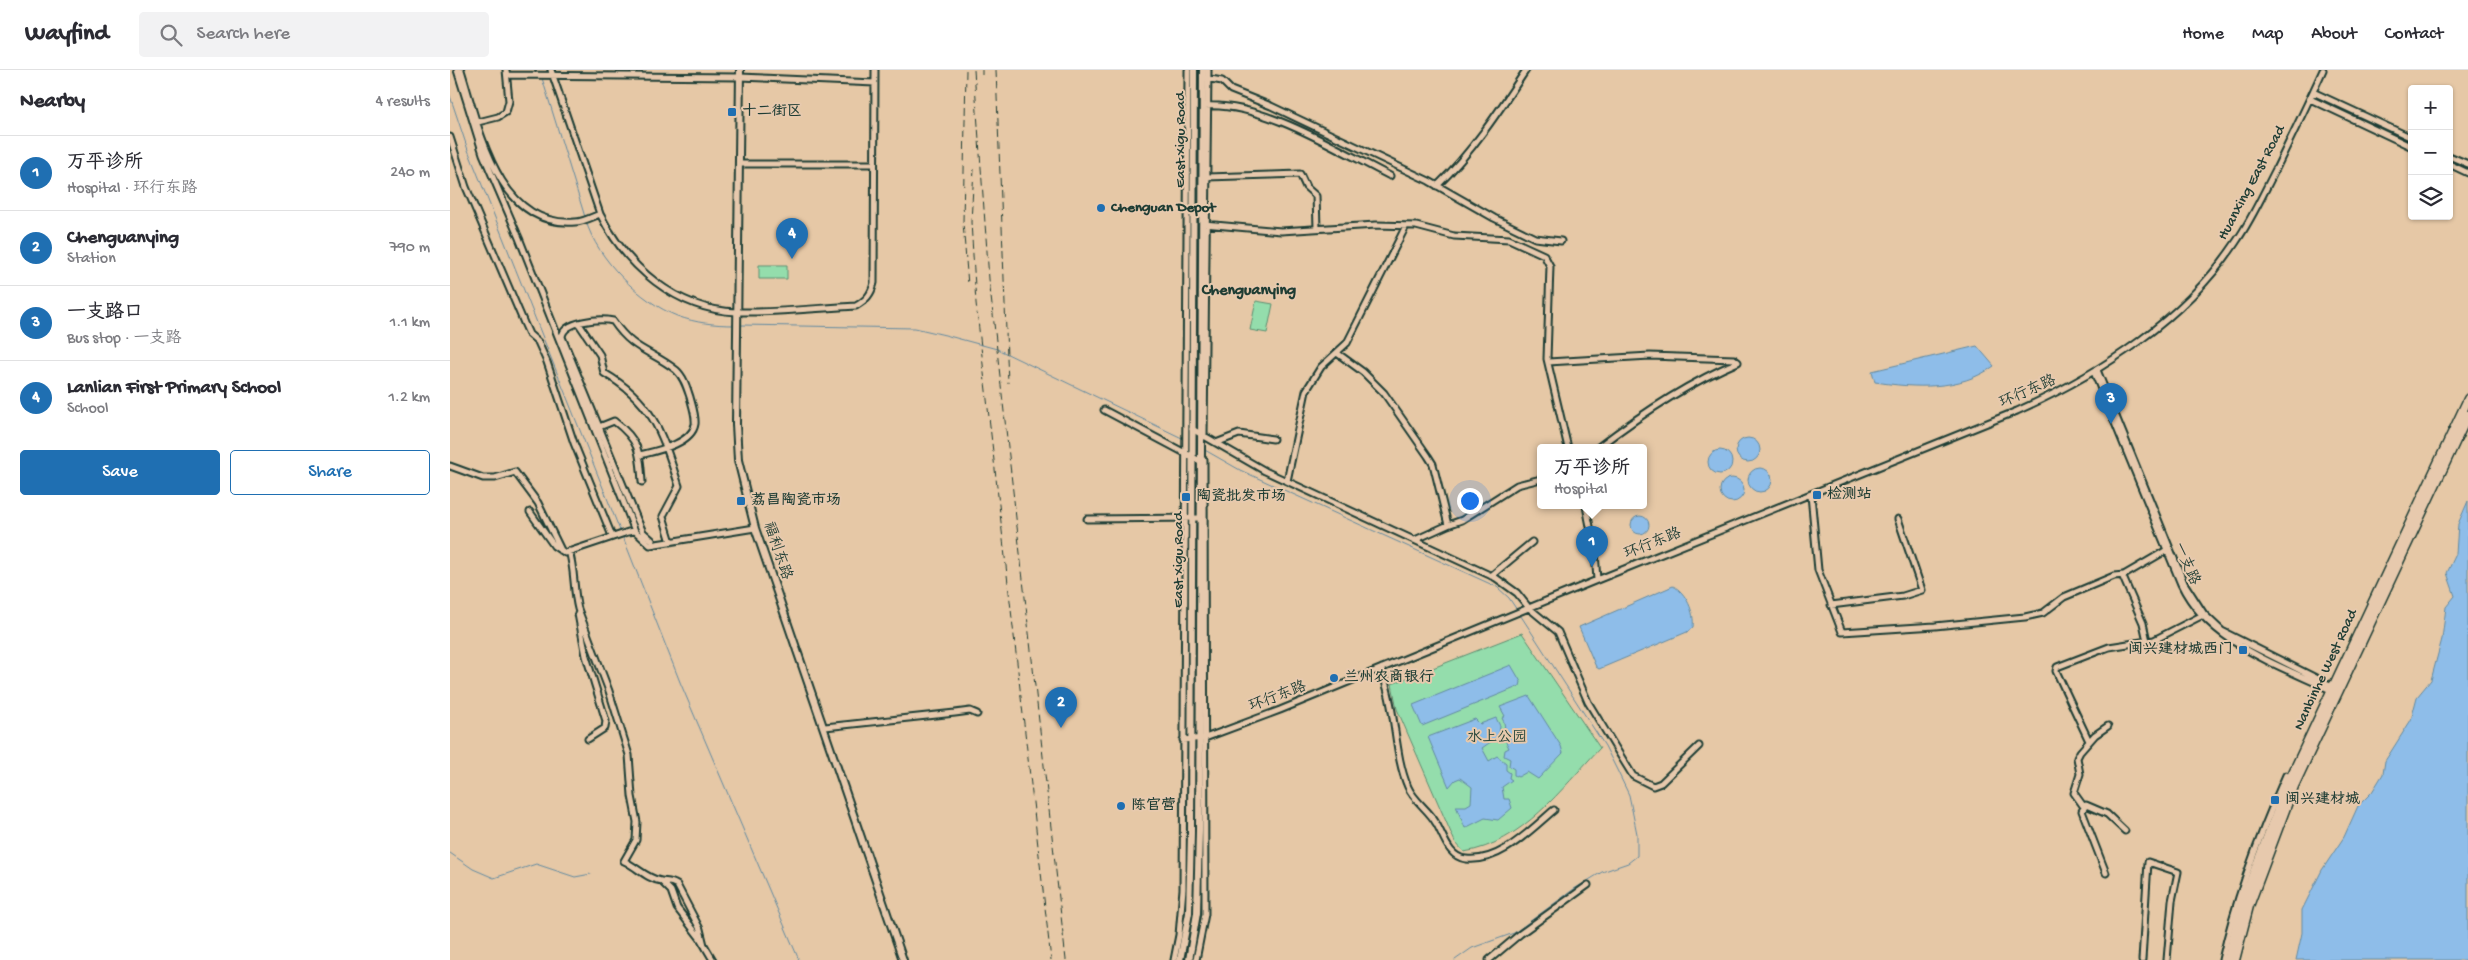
<!DOCTYPE html>
<html lang="en">
<head>
<meta charset="utf-8">
<style>
	:root { --surface:#fff; --page:#f2f2f3; --text:#2b2b33; --muted:#7c7c81; --line:#e1e1e2; --accent:#1f6fb2 }
	body { margin:0; font-family:"Gochi Hand","LXGW WenKai TC",sans-serif; background:var(--page); color:var(--text) }
	.controls { position:absolute; right:15px; top:15px; display:grid; overflow:hidden; border-radius:5px; box-shadow:0 1px 4px #0004 }
	.controls button { width:45px; height:45px; display:grid; place-items:center; padding:0; border:0; border-bottom:1px solid var(--line); background:var(--surface); color:var(--text); font:25px sans-serif }
	.you { position:absolute; left:1019px; top:430px; width:18px; height:18px; margin:-12px; border:4px solid #fff; border-radius:50%; background:#1a73e8; box-shadow:0 0 0 8px #1a73e833 }
	.badge { display:grid; place-items:center; width:32px; height:32px; border-radius:50%; background:var(--accent); color:#fff; font-size:16px; font-weight:700 }
	.pin { position:absolute; translate:-50% -41px; filter:drop-shadow(0 1px 2px #0008) }
	.pin::after { content:''; position:absolute; top:26px; width:18px; height:15px; background:inherit; clip-path:polygon(0 0,100% 0,50% 100%) }
	.popup { position:absolute; left:1087px; top:374px; width:110px; height:65px; box-sizing:border-box; display:grid; place-content:center; border-radius:5px; background:var(--surface); filter:drop-shadow(0 1px 4px #0005); font-size:16px; white-space:nowrap; color:var(--muted) }
	.popup b { font-size:19px; color:var(--text) }
	.popup::after { content:''; position:absolute; left:50%; top:100%; margin-left:-10px; border:10px solid transparent; border-top-color:var(--surface) }
	.list { margin:0; padding:0; list-style:none }
	h2 { display:flex; justify-content:space-between; align-items:center; height:65px; margin:0; padding:0 20px; font-size:21px }
	h2 small { font-size:16px; font-weight:400; color:var(--muted) }
	.list li { display:grid; grid-template-columns:32px 1fr auto; gap:15px; align-items:center; box-sizing:border-box; height:75px; padding:0 20px; border-top:1px solid var(--line) }
	.list b { display:block; font-size:19px; white-space:nowrap }
	.list p { margin:0; font-size:16px; white-space:nowrap; color:var(--muted) }
	.list em { font-size:16px; font-style:normal; color:var(--muted) }
	.actions { display:flex; gap:10px; padding:15px 20px }
	.actions a { flex:1; padding:11px 0; border:1px solid var(--accent); border-radius:5px; text-align:center; font-size:18px; color:var(--accent) }
	.actions .main { background:var(--accent); color:#fff }
	.icon { flex:none; width:28px; height:28px; fill:none; stroke:currentColor; stroke-width:2; stroke-linecap:round; stroke-linejoin:round }
	.map { position:relative; flex:none; width:2018px; height:890px; overflow:hidden }
	header { display:flex; align-items:center; gap:30px; box-sizing:border-box; height:70px; padding:0 25px; background:var(--surface); border-bottom:1px solid var(--line) }
	header strong { font-size:24px }
	nav { display:flex; gap:28px; margin-inline-start:auto; font-size:18px }
	.search { width:350px; height:45px; background:var(--page); display:flex; align-items:center; gap:12px; box-sizing:border-box; padding:0 18px; border-radius:5px; color:var(--muted); font-size:19px }
	main { display:flex }
	aside { flex:1; background:var(--surface) }
	.map>svg:first-child { display:block }
	.green { fill:#94ddac; stroke:#5a8d70 }
	.water { fill:#8ebde9; stroke:#628aa1 }
	.lines { fill:none; stroke-linecap:round; stroke-linejoin:round }
	.stream { stroke:#628aa1; stroke-width:1 }
	.minor-casing { stroke:#1f3d34; stroke-width:9 }
	.major-casing { stroke:#1f3d34; stroke-width:10 }
	.highway-casing { stroke:#1f3d34; stroke-width:11 }
	.minor { stroke:#e7c9ad; stroke-width:5 }
	.major { stroke:#e7c9ad; stroke-width:6 }
	.highway { stroke:#e7c9ad; stroke-width:8 }
	.rail { stroke:#1f3d34; stroke-width:1; stroke-dasharray:8 4; stroke-linecap:butt }
	.poi-dot { fill:#1f6fb2; stroke:#e7c9ad; stroke-width:2 }
	.labels { text-anchor:middle; dominant-baseline:central; stroke-width:4; stroke-linejoin:round; paint-order:stroke }
	.poi-label { font-size:15px; font-weight:bold; fill:#1f3d34; stroke:#e7c9ad; text-anchor:start }
	.street-label { font-size:15px; fill:#1f3d34; stroke:#e7c9ad }
	.park-label { font-size:15px; fill:#25453a; stroke:#e7c9ad }
	.neighbourhood-label { font-size:16px; font-weight:bold; fill:#1f3d34; stroke:#e7c9ad }
</style>
</head>
<body>
<header>
<strong>Wayfind</strong>
<div class="search"><svg class="icon" aria-label="search" viewBox="0 0 24 24"><circle cx="10" cy="10" r="6"/><path d="M15 15l6 6"/></svg>Search here</div>
<nav><a>Home</a><a>Map</a><a>About</a><a>Contact</a></nav>
</header>
<main>
<aside>
<h2>Nearby<small>4 results</small></h2>
<ul class="list">
<li><span class="badge">1</span><div><b>万平诊所</b><p>Hospital · 环行东路</p></div><em>240 m</em></li>
<li><span class="badge">2</span><div><b>Chenguanying</b><p>Station</p></div><em>790 m</em></li>
<li><span class="badge">3</span><div><b>一支路口</b><p>Bus stop · 一支路</p></div><em>1.1 km</em></li>
<li><span class="badge">4</span><div><b>Lanlian First Primary School</b><p>School</p></div><em>1.2 km</em></li>
</ul>
<div class="actions"><a class="main">Save</a><a>Share</a></div>
</aside>
<div class="map">
<svg width="2018" height="890" viewBox="0 0 2018 890">
	<rect width="100%" height="100%" fill="#e6c8a6"/>
	<filter id="ink" filterUnits="userSpaceOnUse"><feTurbulence type="fractalNoise" baseFrequency=".02" numOctaves="2"/><feDisplacementMap in="SourceGraphic" scale="10" xChannelSelector="R" yChannelSelector="G"/><feConvolveMatrix kernelMatrix="1 2 1 2 8 2 1 2 1" color-interpolation-filters="sRGB"/></filter>
	<g filter="url(#ink)">
		<path class="green" d="M 309,195 L 337,195 L 337,209 L 309,209 Z
			M 806,231 L 823,234 L 817,263 L 800,260 Z
			M 1072,563 L 1150,678 C 1111,719 1073,773 1014,782 L 1005,772 L 947,639 L 942,614 Z"/>
		<path class="water" d="M 1527,276 L 1544,296 C 1510,321 1464,318 1425,312 L 1422,301 Z
			M1286 380a12 12 0 1 1 24 0a12 12 0 1 1-24 0Z
			M1258 392a12 12 0 1 1 24 0a12 12 0 1 1-24 0Z
			M1298 410a12 12 0 1 1 24 0a12 12 0 1 1-24 0Z
			M1270 420a12 12 0 1 1 24 0a12 12 0 1 1-24 0Z
			M 2018,431 L 2018,890 L 1846,890 L 1852,863 L 1852,840 L 1872,800 L 1894,767 L 1908,736 L 1922,722 L 1933,704 L 1935,691 L 1961,650 L 1967,627 L 1981,610 L 1992,569 L 1996,537 L 2005,526 L 1997,503 L 2006,484 L 2008,454 Z
			M1181 455a9 9 0 1 1 18 0a9 9 0 1 1-18 0Z
			M 1223,516 C 1236,522 1245,543 1243,557 L 1237,562 L 1149,599 L 1146,597 L 1129,557 Z
			M 1061,595 L 1071,612 L 1070,616 L 972,656 L 963,635 Z
			M 1079,626 L 1111,676 L 1113,683 L 1088,709 L 1077,702 L 1068,707 L 1064,705 L 1064,699 L 1059,696 L 1060,689 L 1054,686 L 1055,680 L 1059,678 C 1051,665 1058,658 1052,648 L 1055,646 L 1050,637 Z
			M 1046,648 L 1050,656 L 1049,666 L 1032,678 L 1039,691 L 1047,686 L 1056,693 L 1056,700 L 1060,703 L 1059,708 L 1062,710 L 1052,717 L 1054,729 L 1059,729 L 1062,738 L 1048,750 L 1035,748 L 1015,758 L 1006,736 L 1016,736 L 1021,733 L 1022,717 L 1010,708 L 1005,710 L 999,717 L 978,667 L 1025,649 L 1030,654 Z"/>
		<g class="lines">
			<path class="stream" d="M 92,8 L 135,147
				M 0,26 L 18,80 L 171,463
				M 136,151 C 147,189 191,232 227,246 C 246,253 265,255 284,255
				M 291,255 L 465,258 L 495,265 L 547,279 L 734,369
				M 753,379 L 790,400 L 1047,517 L 1059,528 L 1067,540
				M 173,467 L 230,612 L 349,890
				M 0,783 L 23,799 L 44,808 L 86,794 L 125,807 L 141,804
				M 1005,890 L 1022,878 L 1064,863 L 1124,819 L 1152,802 L 1178,793 L 1187,786 L 1187,764 L 1179,725 L 1168,702 L 1155,676 L 1069,543"/>
			<defs>
				<path id="minor" d="M 7,0 L 33,84 L 69,168 L 185,461
					M 11,0 C 29,57 47,158 125,152 C 133,152 142,147 150,144
					M 101,0 L 150,144 C 176,196 226,240 287,242 C 326,243 367,238 406,236 C 416,230 421,225 424,213 L 425,0
					M 58,5 L 290,7 L 425,13
					M 755,8 L 772,11 L 781,20 L 821,36 L 979,111 L 1044,148 L 1085,168 L 1111,171
					M 1863,22 L 1962,68
					M 1860,29 L 1962,77
					M 755,36 C 813,32 888,80 940,106
					M 28,52 L 48,47 L 56,42 L 59,31 L 56,0
					M 0,67 L 16,117 L 74,253 L 79,264 L 88,272 L 97,292 L 124,373 L 162,466
					M 1999,86 L 2018,94
					M 289,94 L 424,94
					M 1999,94 L 2018,103
					M 757,107 L 850,104 L 856,117 L 866,126 L 867,158
					M 987,116 C 1022,82 1049,41 1076,0
					M 754,154 L 831,161 L 926,155 L 966,156 L 1004,166 L 1059,169 L 1094,185 L 1100,196 L 1097,289 L 1118,378
					M 129,254 L 150,285 L 154,303 C 204,332 212,364 229,416 L 213,446 L 221,472
					M 887,283 L 913,302 L 934,323 L 978,386 L 983,394 L 998,455 L 1012,450 L 1067,415 L 1091,409
					M 1098,292 L 1200,286 L 1284,289 L 1288,292 C 1238,313 1190,345 1147,378
					M 1647,300 L 1734,513 L 1754,544 L 1772,561 L 1884,617
					M 1644,302 L 1731,514 C 1759,573 1827,594 1883,621
					M 654,340 L 750,391
					M 149,357 L 164,351 C 189,370 190,381 192,412
					M 742,359 L 815,401 L 1046,508 L 1067,523 L 1079,538 L 1108,562 L 1138,632 L 1167,680 L 1183,706 L 1203,716 L 1211,713 L 1249,676
					M 754,367 L 758,0
					M 766,373 L 789,364 L 823,369
					M 190,385 C 206,381 242,374 245,354 C 246,346 242,335 240,327 C 237,318 234,307 226,300 C 201,280 184,282 163,251 C 150,248 113,251 112,267 L 187,449 L 193,462 L 202,470
					M 0,396 L 33,408 L 45,408 L 65,402 L 88,433 L 111,480 L 115,483 L 178,462 L 185,461 L 200,475 L 305,458
					M 837,411 L 856,321 L 871,297 L 897,273 L 956,156
					M 1361,425 L 1368,500 L 1392,562 L 1485,556 L 1575,547 L 1593,543 L 1614,527 L 1664,506 L 1674,505 L 1717,480
					M 1136,436 L 1145,482 L 1147,510
					M 80,442 L 104,476 L 110,480
					M 637,449 L 750,448
					M 967,469 L 998,455
					M 119,481 C 125,500 123,519 128,539 L 159,621 L 179,685 L 182,726 L 187,752 L 186,770 L 174,791 C 187,797 197,809 211,811 C 217,812 221,811 227,815 L 250,859 L 254,875
					M 1672,505 L 1693,553 L 1697,571
					M 1041,506 L 1082,472
					M 1381,535 L 1453,526 L 1472,520 L 1448,449
					M 128,544 L 136,586 L 156,651 L 155,658 L 138,669
					M 932,598 C 934,610 938,620 940,631 C 946,659 947,692 958,717 C 964,731 979,740 986,753 C 994,766 998,787 1016,789 C 1050,793 1080,760 1104,740
					M 375,657 L 505,643 L 520,641 L 527,644
					M 733,670 L 755,668 L 830,640 L 1147,510 L 1567,341 C 1650,304 1735,249 1786,172 C 1802,149 1813,124 1826,99 C 1842,66 1858,33 1873,0
					M 1639,671 L 1606,601 L 1607,597 L 1659,577 L 1704,570 L 1751,546
					M 1634,737 L 1624,723 L 1630,704 L 1627,688 L 1630,682 L 1645,665 L 1658,656
					M 1656,803 L 1632,741 L 1636,735 L 1657,744 L 1675,761
					M 212,812 L 221,821 L 227,838 L 250,868 L 263,890
					M 724,890 L 729,865 L 733,819 L 738,0
					M 746,890 L 755,844 L 754,390
					M 1039,890 L 1070,864 L 1138,815
					M 1692,890 L 1698,792 L 1728,802 L 1722,831 L 1717,890
					M 1772,890 C 1786,826 1810,764 1836,705"/>
				<path id="major" d="M 290,0 L 286,354 L 288,390 L 305,458 L 453,890
					M 730,890 L 739,843 L 741,763 L 744,0
					M 739,890 L 747,843 L 749,760 L 753,0"/>
				<path id="highway" d="M 1778,890 L 1792,834 L 1838,713 L 2018,329
					M 1785,890 L 1799,836 L 1844,716 L 2018,345"/>
			</defs>
			<use href="#minor" class="minor-casing"/>
			<use href="#major" class="major-casing"/>
			<use href="#highway" class="highway-casing"/>
			<use href="#minor" class="minor"/>
			<use href="#major" class="major"/>
			<use href="#highway" class="highway"/>
			<path class="rail" d="M 516,0 L 513,153 L 518,215
				M 524,0 L 539,209 L 616,890
				M 546,0 L 558,313
				M 532,5 L 532,0
				M 524,99 L 521,152 L 526,233 L 601,890"/>
		</g>
	</g>
	<g class="poi-dot">
		<rect x="277" y="37" width="10" height="10" rx="2.5"/>
		<circle cx="651" cy="138" r="5"/>
		<rect x="1362" y="420" width="10" height="10" rx="2.5"/>
		<rect x="731" y="422" width="10" height="10" rx="2.5"/>
		<rect x="286" y="426" width="10" height="10" rx="2.5"/>
		<rect x="1788" y="575" width="10" height="10" rx="2.5"/>
		<circle cx="884" cy="608" r="5"/>
		<rect x="1820" y="725" width="10" height="10" rx="2.5"/>
		<circle cx="671" cy="736" r="5"/>
	</g>
	<g class="labels">
		<g class="poi-label">
			<text x="292" y="42">十二街区</text>
			<text x="661" y="138">Chenguan Depot</text>
			<text x="1377" y="425">检测站</text>
			<text x="746" y="427">陶瓷批发市场</text>
			<text x="301" y="431">荔昌陶瓷市场</text>
			<text x="1783" y="580" text-anchor="end">闽兴建材城西门</text>
			<text x="894" y="608">兰州农商银行</text>
			<text x="1835" y="730">闽兴建材城</text>
			<text x="681" y="736">陈官营</text>
		</g>
		<g class="street-label">
			<text transform="translate(731 70) rotate(-90)">East Xigu Road</text>
			<text transform="translate(1802 113) rotate(-62)">Huanxing East Road</text>
			<text transform="translate(1578 322) rotate(-24)">环行东路</text>
			<text transform="translate(1203 474) rotate(-22)">环行东路</text>
			<text transform="translate(327 481) rotate(71)">福利东路</text>
			<text transform="translate(729 490) rotate(-90)">East Xigu Road</text>
			<text transform="translate(1736 494) rotate(67)">一支路</text>
			<text transform="translate(1876 600) rotate(-65)">Nanbinhe West Road</text>
			<text transform="translate(828 627) rotate(-21)">环行东路</text>
		</g>
		<g class="park-label">
			<text x="1047" y="668">水上公园</text>
		</g>
		<g class="neighbourhood-label">
			<text x="799" y="221">Chenguanying</text>
		</g>
	</g>
</svg>
<div class="controls">
<button>+</button>
<button>−</button>
<button><svg class="icon" aria-label="layers" viewBox="0 0 24 24"><path d="M12 4l9 5-9 5-9-5zM3 14l9 5 9-5"/></svg></button>
</div>
<div class="you"></div>
<div class="pin badge" style="left:1142px;top:497px">1</div>
<div class="popup"><b>万平诊所</b>Hospital</div>
<div class="pin badge" style="left:611px;top:658px">2</div>
<div class="pin badge" style="left:1661px;top:354px">3</div>
<div class="pin badge" style="left:342px;top:189px">4</div>
</div>
</main>
</body>
</html>
